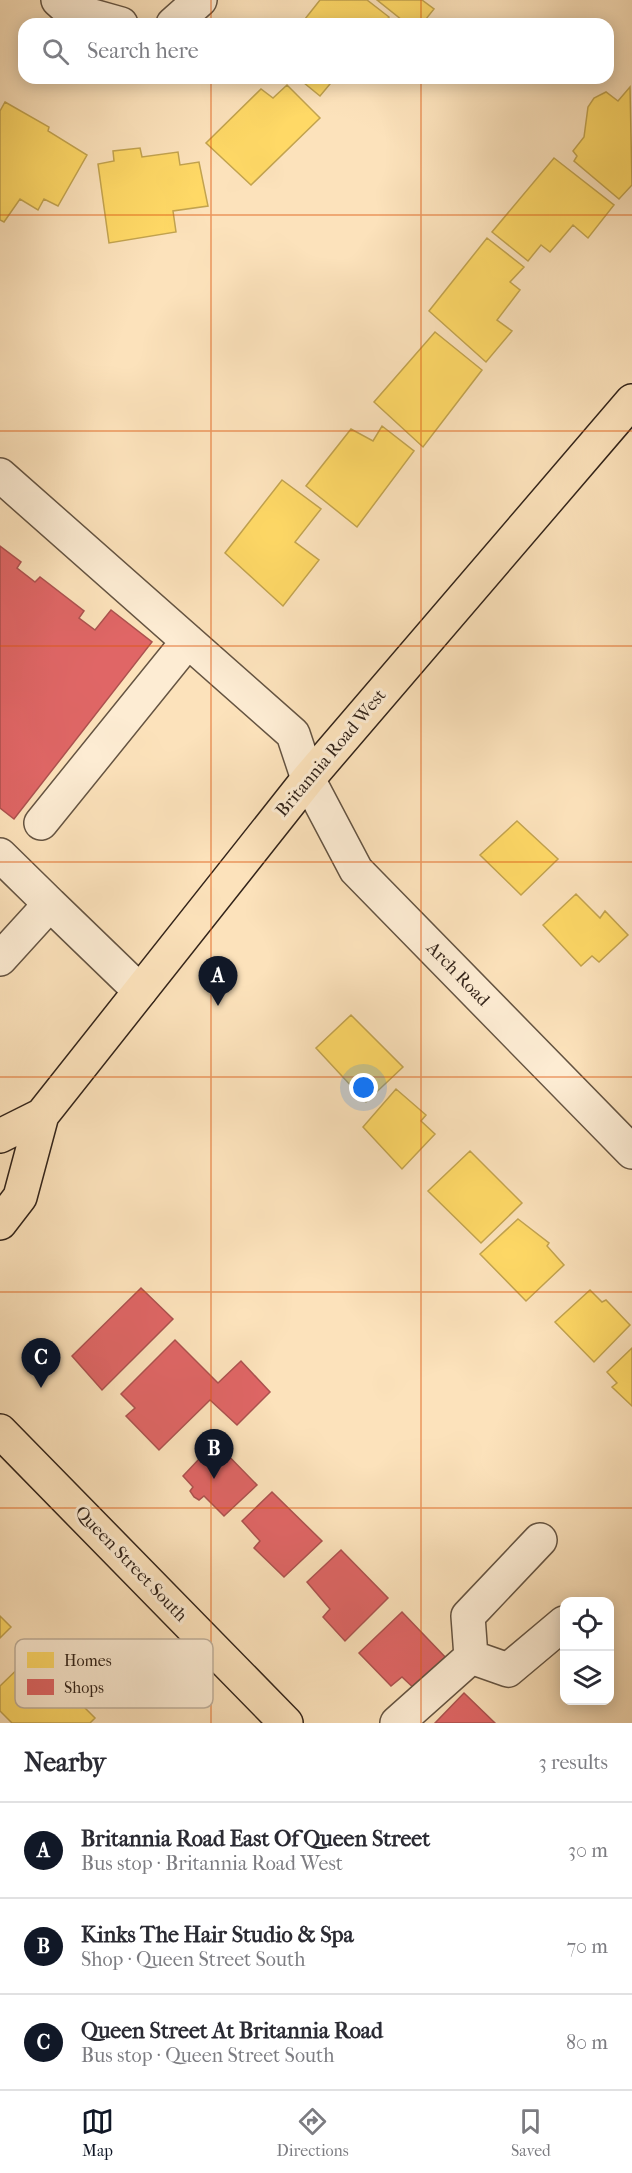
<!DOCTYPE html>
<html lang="en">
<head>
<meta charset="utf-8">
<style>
	:root { --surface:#fff; --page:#f2f2f3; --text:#2b2b33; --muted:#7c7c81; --line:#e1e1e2; --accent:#111827 }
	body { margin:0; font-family:"IM FELL French Canon",serif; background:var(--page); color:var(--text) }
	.controls { position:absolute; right:18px; bottom:18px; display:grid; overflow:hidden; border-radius:12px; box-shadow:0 3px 15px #0003 }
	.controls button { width:54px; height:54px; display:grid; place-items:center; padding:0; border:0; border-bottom:2px solid var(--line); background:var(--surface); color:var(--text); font:30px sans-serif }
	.you { position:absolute; left:364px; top:1088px; width:21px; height:21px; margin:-15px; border:4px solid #fff; border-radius:50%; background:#1a73e8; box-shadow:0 0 0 9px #1a73e833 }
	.badge { display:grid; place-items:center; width:39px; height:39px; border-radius:50%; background:var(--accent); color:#fff; font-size:20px; font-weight:700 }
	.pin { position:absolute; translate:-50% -50px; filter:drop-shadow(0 2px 3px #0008) }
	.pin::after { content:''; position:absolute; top:32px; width:21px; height:18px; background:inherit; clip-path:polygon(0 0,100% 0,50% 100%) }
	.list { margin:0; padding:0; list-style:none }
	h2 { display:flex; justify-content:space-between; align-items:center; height:78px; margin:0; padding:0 24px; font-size:26px }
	h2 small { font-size:20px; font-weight:400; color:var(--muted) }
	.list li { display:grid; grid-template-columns:39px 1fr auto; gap:18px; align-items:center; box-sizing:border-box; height:96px; padding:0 24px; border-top:2px solid var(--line) }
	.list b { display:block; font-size:22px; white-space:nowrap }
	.list p { margin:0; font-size:20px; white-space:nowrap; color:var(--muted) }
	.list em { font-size:20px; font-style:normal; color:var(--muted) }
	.icon { flex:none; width:33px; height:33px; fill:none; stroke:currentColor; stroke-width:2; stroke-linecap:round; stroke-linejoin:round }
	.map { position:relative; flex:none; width:632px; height:1723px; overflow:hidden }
	.search { position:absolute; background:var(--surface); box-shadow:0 3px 15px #0003; left:18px; right:18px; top:18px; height:66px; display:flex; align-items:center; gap:15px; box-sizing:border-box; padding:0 21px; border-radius:18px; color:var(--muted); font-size:22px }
	.sheet { height:366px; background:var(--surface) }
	nav { display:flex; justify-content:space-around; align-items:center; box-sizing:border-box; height:84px; border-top:2px solid var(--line); background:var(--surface); font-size:16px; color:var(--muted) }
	nav a { display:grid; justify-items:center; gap:3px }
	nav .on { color:var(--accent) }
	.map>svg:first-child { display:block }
	.homes { fill:#ffd966; stroke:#c2a34f; stroke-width:1.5 }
	.shops { fill:#e06666; stroke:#ac524f; stroke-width:1.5 }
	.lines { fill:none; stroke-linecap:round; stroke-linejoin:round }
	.minor-casing { stroke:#655442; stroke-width:36 }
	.major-casing { stroke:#33241a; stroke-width:36 }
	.minor { stroke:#fdecd3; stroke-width:33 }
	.major { stroke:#fce2bb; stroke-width:33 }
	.grid { fill:none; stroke:#df560d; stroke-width:1.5; stroke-opacity:0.55 }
	.labels { text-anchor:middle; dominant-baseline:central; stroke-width:6; stroke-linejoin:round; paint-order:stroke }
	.street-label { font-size:18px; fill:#33241a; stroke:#fdecd3 }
	.key { fill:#fdecd3; stroke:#c0b09c; stroke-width:1.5 }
	.key-label { font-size:16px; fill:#33241a }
</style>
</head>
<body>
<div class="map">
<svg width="632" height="1723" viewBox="0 0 632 1723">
	<rect width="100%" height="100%" fill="#fce2bb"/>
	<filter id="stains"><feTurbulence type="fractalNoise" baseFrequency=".00333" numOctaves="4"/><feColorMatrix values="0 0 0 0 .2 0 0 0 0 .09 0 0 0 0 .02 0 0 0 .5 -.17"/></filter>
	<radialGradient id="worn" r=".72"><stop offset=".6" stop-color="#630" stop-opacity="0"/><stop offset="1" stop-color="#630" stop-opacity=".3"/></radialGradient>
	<path class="homes" d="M 320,0 L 367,0 L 389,17 L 383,24 L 301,24 Z
		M 377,0 L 422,0 L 434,9 L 422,24 L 407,24 Z
		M 298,78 L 335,78 L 320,96 Z
		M 287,85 L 320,118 L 251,185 L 206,143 L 261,89 L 273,98 Z
		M 630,87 L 632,185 L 619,199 L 574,161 L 577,156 L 573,151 L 584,137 L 588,107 L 594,98 L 606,92 L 618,101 Z
		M 5,102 L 49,127 L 48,131 L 87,155 L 58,206 L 44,199 L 38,210 L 20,199 L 4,222 L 0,220 L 0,111 Z
		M 140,148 L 142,157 L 178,152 L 180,165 L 199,162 L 208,206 L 173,211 L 176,232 L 109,243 L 98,164 L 114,161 L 113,151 Z
		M 554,158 L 614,205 L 588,238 L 573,225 L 550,252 L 541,245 L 528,261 L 492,232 Z
		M 487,238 L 524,267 L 510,282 L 520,290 L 497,320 L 512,331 L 486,362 L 429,311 Z
		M 435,332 L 482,370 L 423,447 L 374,402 Z
		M 382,426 L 414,451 L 357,527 L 306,486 L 351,429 L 373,441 Z
		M 282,480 L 321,509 L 295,542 L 319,560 L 283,606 L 225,553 Z
		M 517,821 L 558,859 L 521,895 L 480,855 Z
		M 576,894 L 600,918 L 605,911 L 628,935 L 599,962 L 592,956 L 581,966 L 543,925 Z
		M 351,1015 L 403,1067 L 366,1102 L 316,1048 Z
		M 396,1089 L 426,1115 L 421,1121 L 435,1134 L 402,1169 L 363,1127 Z
		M 470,1151 L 522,1203 L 481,1243 L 428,1191 Z
		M 518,1219 L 549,1243 L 547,1246 L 564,1265 L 526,1301 L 480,1254 Z
		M 590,1290 L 602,1302 L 606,1300 L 630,1325 L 594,1362 L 555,1322 Z
		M 632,1348 L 632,1406 L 612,1387 L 617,1383 L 607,1372 Z
		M 0,1616 L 11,1627 L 0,1638 Z
		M 32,1655 L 95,1718 L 90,1723 L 12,1723 L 0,1711 L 0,1686 Z"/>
	<path class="shops" d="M 0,546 L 21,562 L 17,568 L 35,582 L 40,577 L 84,611 L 79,618 L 95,630 L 111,610 L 152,642 L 14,819 L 0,808 Z
		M 141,1288 L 173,1319 L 102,1390 L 72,1356 Z
		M 175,1340 L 218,1383 L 241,1361 L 270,1392 L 237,1425 L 210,1400 L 159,1450 L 126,1416 L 135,1408 L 121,1394 Z
		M 215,1442 L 257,1485 L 224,1516 L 204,1496 L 199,1500 L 194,1497 L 190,1491 L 193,1487 L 183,1476 Z
		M 272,1492 L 322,1541 L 284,1577 L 254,1548 L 260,1541 L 242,1521 Z
		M 341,1550 L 388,1598 L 345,1641 L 323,1617 L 330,1609 L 307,1582 Z
		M 402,1612 L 449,1661 L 418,1692 L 402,1677 L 391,1686 L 359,1653 Z
		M 464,1693 L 495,1723 L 435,1723 Z"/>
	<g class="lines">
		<defs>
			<path id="minor" d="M 58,0 L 68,9 L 121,24
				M 173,24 L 200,0
				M 0,475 L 293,734 L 308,779 L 356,870 L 632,1152
				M 41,823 L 188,641
				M 0,855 L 50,904
				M 0,959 L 50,904 L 140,991
				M 471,1657 L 508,1670 L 564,1623
				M 397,1723 L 471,1657 L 468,1616 L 540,1540"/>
			<path id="major" d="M 0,1136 L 42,1115
				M 0,1223 L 20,1197 L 42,1115 L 308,779 L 632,401
				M 0,1431 L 286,1723"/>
		</defs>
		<use href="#minor" class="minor-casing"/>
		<use href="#major" class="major-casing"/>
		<use href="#minor" class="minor"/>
		<use href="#major" class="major"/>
	</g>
	<path class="grid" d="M 211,0 L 211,24M 421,0 L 421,24M 211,78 L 211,1723M 421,78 L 421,1723M 0,215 L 632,215M 0,431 L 632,431M 0,646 L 632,646M 0,862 L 632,862M 0,1077 L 632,1077M 0,1292 L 632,1292M 0,1508 L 632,1508"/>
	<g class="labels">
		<g class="street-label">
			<text transform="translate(331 753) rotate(-50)">Britannia Road West</text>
			<text transform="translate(458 974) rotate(46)">Arch Road</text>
			<text transform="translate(131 1564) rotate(46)">Queen Street South</text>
		</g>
	</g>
	<rect x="15" y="1639" width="198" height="69" rx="9" class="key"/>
	<rect x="27" y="1652" width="27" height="16" fill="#ffd966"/>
	<rect x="27" y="1679" width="27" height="16" fill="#e06666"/>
	<g class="key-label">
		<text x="64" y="1666">Homes</text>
		<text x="64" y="1693">Shops</text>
	</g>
	<rect width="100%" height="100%" filter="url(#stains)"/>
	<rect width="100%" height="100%" fill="url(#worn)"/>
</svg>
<div class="controls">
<button><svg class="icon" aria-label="locate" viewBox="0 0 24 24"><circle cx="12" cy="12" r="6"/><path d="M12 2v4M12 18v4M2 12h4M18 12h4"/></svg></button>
<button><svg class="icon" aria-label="layers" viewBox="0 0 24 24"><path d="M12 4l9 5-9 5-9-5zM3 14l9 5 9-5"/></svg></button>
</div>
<div class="you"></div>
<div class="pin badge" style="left:218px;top:1006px">A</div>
<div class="pin badge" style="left:214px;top:1479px">B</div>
<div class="pin badge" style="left:41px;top:1388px">C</div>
<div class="search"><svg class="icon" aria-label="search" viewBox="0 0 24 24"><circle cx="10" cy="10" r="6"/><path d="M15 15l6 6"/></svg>Search here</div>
</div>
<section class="sheet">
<h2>Nearby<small>3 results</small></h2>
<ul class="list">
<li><span class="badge">A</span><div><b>Britannia Road East Of Queen Street</b><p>Bus stop · Britannia Road West</p></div><em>30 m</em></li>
<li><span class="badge">B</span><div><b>Kinks The Hair Studio &amp; Spa</b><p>Shop · Queen Street South</p></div><em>70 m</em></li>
<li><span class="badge">C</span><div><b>Queen Street At Britannia Road</b><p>Bus stop · Queen Street South</p></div><em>80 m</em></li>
</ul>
</section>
<nav>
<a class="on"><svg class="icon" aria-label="map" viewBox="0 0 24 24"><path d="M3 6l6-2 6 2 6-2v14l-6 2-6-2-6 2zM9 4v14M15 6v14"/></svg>Map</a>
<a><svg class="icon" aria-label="directions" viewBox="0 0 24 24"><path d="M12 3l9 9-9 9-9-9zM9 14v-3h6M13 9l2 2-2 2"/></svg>Directions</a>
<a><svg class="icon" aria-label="saved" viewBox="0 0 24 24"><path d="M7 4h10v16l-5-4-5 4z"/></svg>Saved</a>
</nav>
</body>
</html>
